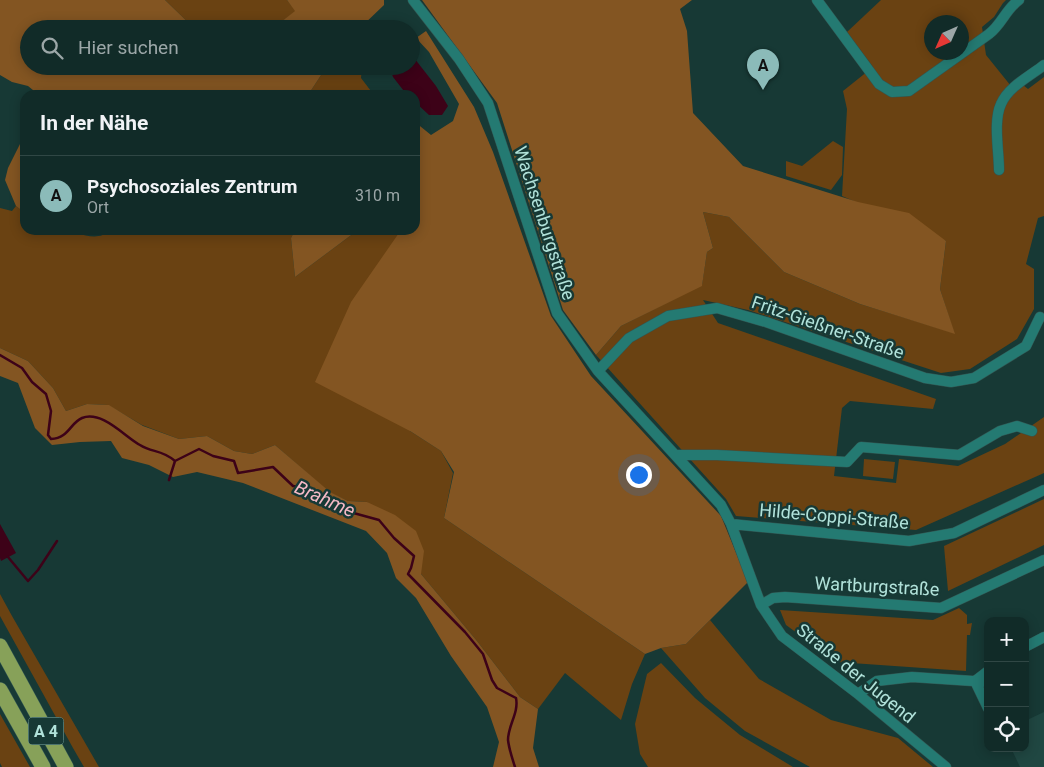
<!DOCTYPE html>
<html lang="de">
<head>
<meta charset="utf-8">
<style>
	:root { --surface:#112b28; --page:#1a3330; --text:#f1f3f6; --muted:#9ca7a8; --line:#304745; --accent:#8bbbb9 }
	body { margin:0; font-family:Roboto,sans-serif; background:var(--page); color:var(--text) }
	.controls { position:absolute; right:15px; bottom:15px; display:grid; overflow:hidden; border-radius:10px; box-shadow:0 2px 12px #0003 }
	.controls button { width:45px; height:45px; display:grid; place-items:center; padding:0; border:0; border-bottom:1px solid var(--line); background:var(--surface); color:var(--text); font:25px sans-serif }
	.compass { position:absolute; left:924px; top:15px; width:45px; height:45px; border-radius:50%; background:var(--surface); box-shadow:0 2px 12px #0003; rotate:225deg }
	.you { position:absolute; left:638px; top:474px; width:18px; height:18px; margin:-12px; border:4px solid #fff; border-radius:50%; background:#1a73e8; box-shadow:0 0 0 8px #1a73e833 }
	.badge { display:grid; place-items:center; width:32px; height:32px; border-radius:50%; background:var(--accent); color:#111; font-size:16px; font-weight:700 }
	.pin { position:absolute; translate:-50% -41px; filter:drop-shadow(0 1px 2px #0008) }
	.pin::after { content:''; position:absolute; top:26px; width:18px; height:15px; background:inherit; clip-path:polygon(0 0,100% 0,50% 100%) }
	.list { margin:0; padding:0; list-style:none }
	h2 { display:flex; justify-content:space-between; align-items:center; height:65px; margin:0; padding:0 20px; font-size:21px }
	h2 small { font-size:16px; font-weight:400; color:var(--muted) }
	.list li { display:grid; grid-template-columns:32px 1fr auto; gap:15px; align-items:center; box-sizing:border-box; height:80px; padding:0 20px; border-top:1px solid var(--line) }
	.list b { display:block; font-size:19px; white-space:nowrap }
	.list p { margin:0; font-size:16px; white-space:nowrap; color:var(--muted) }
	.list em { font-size:16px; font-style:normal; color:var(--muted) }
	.icon { flex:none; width:28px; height:28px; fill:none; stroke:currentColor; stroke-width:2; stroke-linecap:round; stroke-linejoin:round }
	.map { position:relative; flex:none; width:1044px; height:767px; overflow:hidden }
	.search { position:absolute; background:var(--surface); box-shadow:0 2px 12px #0003; left:20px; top:20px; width:400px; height:55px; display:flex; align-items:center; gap:12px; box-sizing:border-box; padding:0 18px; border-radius:28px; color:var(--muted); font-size:19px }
	.panel { position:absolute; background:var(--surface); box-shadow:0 2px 12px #0003; left:20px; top:90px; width:400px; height:145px; border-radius:15px }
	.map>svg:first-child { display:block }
	.built { fill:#204742 }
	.green { fill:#6a4212; fill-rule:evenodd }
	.forest { fill:#835522 }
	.water { fill:#3d0218 }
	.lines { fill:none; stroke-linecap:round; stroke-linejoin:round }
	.stream { stroke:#3d0218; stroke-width:2.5 }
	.minor-casing { stroke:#325652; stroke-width:11 }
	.motorway-casing { stroke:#325652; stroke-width:16 }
	.minor { stroke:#247a72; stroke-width:10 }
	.motorway { stroke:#87a159; stroke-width:15 }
	.labels { text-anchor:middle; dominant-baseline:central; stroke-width:5; stroke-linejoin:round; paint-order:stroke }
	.shield { fill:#173935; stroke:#83afa8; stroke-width:1 }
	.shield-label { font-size:16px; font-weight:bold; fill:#b1e2da }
	.street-label { font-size:18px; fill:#b1e2da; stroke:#173935 }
	.water-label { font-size:19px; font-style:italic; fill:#f6bac6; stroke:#173935 }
</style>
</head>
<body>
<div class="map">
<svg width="1044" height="767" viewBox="0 0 1044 767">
	<rect width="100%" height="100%" fill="#173935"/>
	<path class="built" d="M 1044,712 L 1044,767 L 1020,767 L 1011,748 L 1025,748 L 1025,721 Z"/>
	<path class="green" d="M 165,0 L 287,0 L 296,11 L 272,29 L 195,29 Z
		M 881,0 L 1006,0 L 1003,3 L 994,17 L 982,27 L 986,55 L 1015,91 L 1023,85 L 1028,89 L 1044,77 L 1044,216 L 1038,218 L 1026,264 L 1034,269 L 1034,309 L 1017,339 L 970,369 L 941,373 L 748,310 L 703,300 L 718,323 L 936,399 L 933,409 L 850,401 L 842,408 L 834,476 L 896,483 L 899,459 L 958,466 L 1005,444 L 1044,417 L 1044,473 L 916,530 L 736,516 L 726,499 L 596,355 L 621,326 L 702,285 L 707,252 L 713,248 L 703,212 L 729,217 L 784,272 L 860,304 L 954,333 L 940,289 L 946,241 L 842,196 L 847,109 L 843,91 L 873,67 L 847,32 ZM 932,22 L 962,22 L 962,52 L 932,52 Z
		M 327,66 L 362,66 L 361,78 L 374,95 L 308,95 Z
		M 833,141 L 843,147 L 842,175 L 831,190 L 786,176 L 786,161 L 802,166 Z
		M 16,206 L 25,213 L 25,230 C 37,230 49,229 61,230 C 76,231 97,244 110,230 L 295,230 L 291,238 L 295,277 L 358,230 L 401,230 L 398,237 L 410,431 L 441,451 L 453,473 L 444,518 L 645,654 L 632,684 L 621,720 L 565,673 L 538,709 L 520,697 L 477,641 L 421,574 L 367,502 L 348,501 L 329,492 L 275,445 L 252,454 L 234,451 L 207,436 L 179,439 L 142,425 L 108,405 L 87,404 L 66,411 L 53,388 L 28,361 L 0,348 L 0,208 L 12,211 Z
		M 864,459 L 895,462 L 893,479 L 863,476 Z
		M 1044,499 L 1044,545 L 948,591 L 944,546 Z
		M 0,594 L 12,616 L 99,767 L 84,767 L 73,748 L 0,616 Z
		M 959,608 L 967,615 L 967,624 L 972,623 L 970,635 L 967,635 L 966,671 L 837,662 L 786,625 L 780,610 L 933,620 Z
		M 710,620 L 759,679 L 831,720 L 898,738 L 933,767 L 810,767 L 745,731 L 705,698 L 661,648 L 686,644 Z
		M 661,663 L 695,698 L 740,735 L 793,767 L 648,767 L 640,754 L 635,724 L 647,674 Z
		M 0,714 L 30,767 L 2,767 L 0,763 Z"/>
	<path class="forest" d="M 0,0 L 165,0 L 195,29 L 29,29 L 29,66 L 327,66 L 308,95 L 39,95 L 28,86 L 12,82 L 0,75 Z
		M 287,0 L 384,0 L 384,5 L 359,29 L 272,29 L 295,11 Z
		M 422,0 L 692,0 L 680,9 L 687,31 L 693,113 L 743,166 L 858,202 L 909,213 L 946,241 L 940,289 L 955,334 L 860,304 L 784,272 L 729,217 L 703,212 L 713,248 L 707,252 L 702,286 L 621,326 L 596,355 L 563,310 L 497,103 Z
		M 426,31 L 474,107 L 493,152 L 551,316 L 591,376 L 721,516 L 748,582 L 686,644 L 661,648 L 645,654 L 444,518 L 454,472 L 441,451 L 410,431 L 315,382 L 351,302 L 401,230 L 415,230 L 415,122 L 431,135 L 453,121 L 459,104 L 429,52 L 416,38 Z
		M 25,134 L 25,213 L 16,206 L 5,180 L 8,168 Z
		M 295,230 L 358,230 L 295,277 L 291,238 Z
		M 0,348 L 28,361 L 53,388 L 66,411 L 87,404 L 109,405 L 143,426 L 179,439 L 207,436 L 234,451 L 252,454 L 275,445 L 330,492 L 348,501 L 367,502 L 395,515 L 416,531 L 424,551 L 421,574 L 477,641 L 520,697 L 538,709 L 533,748 L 539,767 L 493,767 L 499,742 L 487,707 L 451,656 L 416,598 L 396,578 L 387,553 L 366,531 L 243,483 L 197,472 L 173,477 L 149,465 L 122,458 L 111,441 L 80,442 L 52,445 L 35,428 L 18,383 L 0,376 Z"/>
	<path class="water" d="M 411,54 L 436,86 L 448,106 L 442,115 L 429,115 L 415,102 L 415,95 L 407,95 L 393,77 L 389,66 L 411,66 Z
		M 0,524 L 16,553 L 1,561 L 0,558 Z"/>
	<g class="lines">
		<path class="stream" d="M 0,355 L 22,368 L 32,382 L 46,394 L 51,411 L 48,435 L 51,439 C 69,438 70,423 82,418 C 102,410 125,437 140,445 C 152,453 161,449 175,461 L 199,449 L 213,456 L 234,461 L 238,473 L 273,467 L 293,486 L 309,488 L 326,497 L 339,509 L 379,520 L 394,538 L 414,556 L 411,568 L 408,574 L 465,632 L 483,654 L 492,680 L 497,688 L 516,698 C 519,713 508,725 508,740 C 509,749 512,758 515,767
			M 169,480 L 175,461
			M 8,557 L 28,581 L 38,570 L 57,541"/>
		<defs>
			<path id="minor" d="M 413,0 L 459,59 L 488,103 L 557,313 L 598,371 L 721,505 L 731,524 L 761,605 L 782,636 L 858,694 L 946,767
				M 817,0 L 879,84 L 892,92 L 909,91 L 989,34 C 1002,24 1006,9 1019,0
				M 999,170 C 999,151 993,121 1001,104 C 1008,87 1030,76 1044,65
				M 598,371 L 629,338 L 668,316 L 717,308 L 766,322 L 925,378 L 951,382 L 974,378 L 1026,346 L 1040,317
				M 676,455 L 717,455 L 847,462 L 861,447 L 959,455 L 1000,431 L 1017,426 L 1032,431
				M 731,524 L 909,541 L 954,533 L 1044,490
				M 761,605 L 773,598 L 785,597 L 941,608 L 1044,560
				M 1025,647 L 1044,637
				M 988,671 L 975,681 L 988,708
				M 858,694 L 877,681 L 912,677 L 988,682"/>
			<path id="motorway" d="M 0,646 L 66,767
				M 0,690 L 43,767"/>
		</defs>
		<use href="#minor" class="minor-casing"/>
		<use href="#motorway" class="motorway-casing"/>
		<use href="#minor" class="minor"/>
		<use href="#motorway" class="motorway"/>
	</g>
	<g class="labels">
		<rect class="shield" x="28.5" y="717.5" width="35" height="27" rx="4"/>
		<g class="shield-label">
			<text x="46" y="731">A 4</text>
		</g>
		<g class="street-label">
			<text transform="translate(545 223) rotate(72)">Wachsenburgstraße</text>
			<text transform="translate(828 327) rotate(19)">Fritz-Gießner-Straße</text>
			<text transform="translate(834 516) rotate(5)">Hilde-Coppi-Straße</text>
			<text transform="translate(877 586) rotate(3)">Wartburgstraße</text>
			<text transform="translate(856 673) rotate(39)">Straße der Jugend</text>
		</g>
		<g class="water-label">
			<text transform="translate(325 499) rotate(24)">Brahme</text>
		</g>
	</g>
</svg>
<div class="controls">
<button>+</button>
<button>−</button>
<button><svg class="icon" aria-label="locate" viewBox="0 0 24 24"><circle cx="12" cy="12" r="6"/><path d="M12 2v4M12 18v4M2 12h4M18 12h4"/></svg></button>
</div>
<svg class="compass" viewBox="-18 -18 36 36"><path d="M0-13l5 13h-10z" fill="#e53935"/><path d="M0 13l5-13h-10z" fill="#9ca7a8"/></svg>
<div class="you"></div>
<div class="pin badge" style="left:763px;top:90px">A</div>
<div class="search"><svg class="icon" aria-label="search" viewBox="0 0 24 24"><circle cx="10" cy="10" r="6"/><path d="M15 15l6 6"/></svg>Hier suchen</div>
<section class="panel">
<h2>In der Nähe<small></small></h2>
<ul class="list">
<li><span class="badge">A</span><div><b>Psychosoziales Zentrum</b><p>Ort</p></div><em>310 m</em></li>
</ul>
</section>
</div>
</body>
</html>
